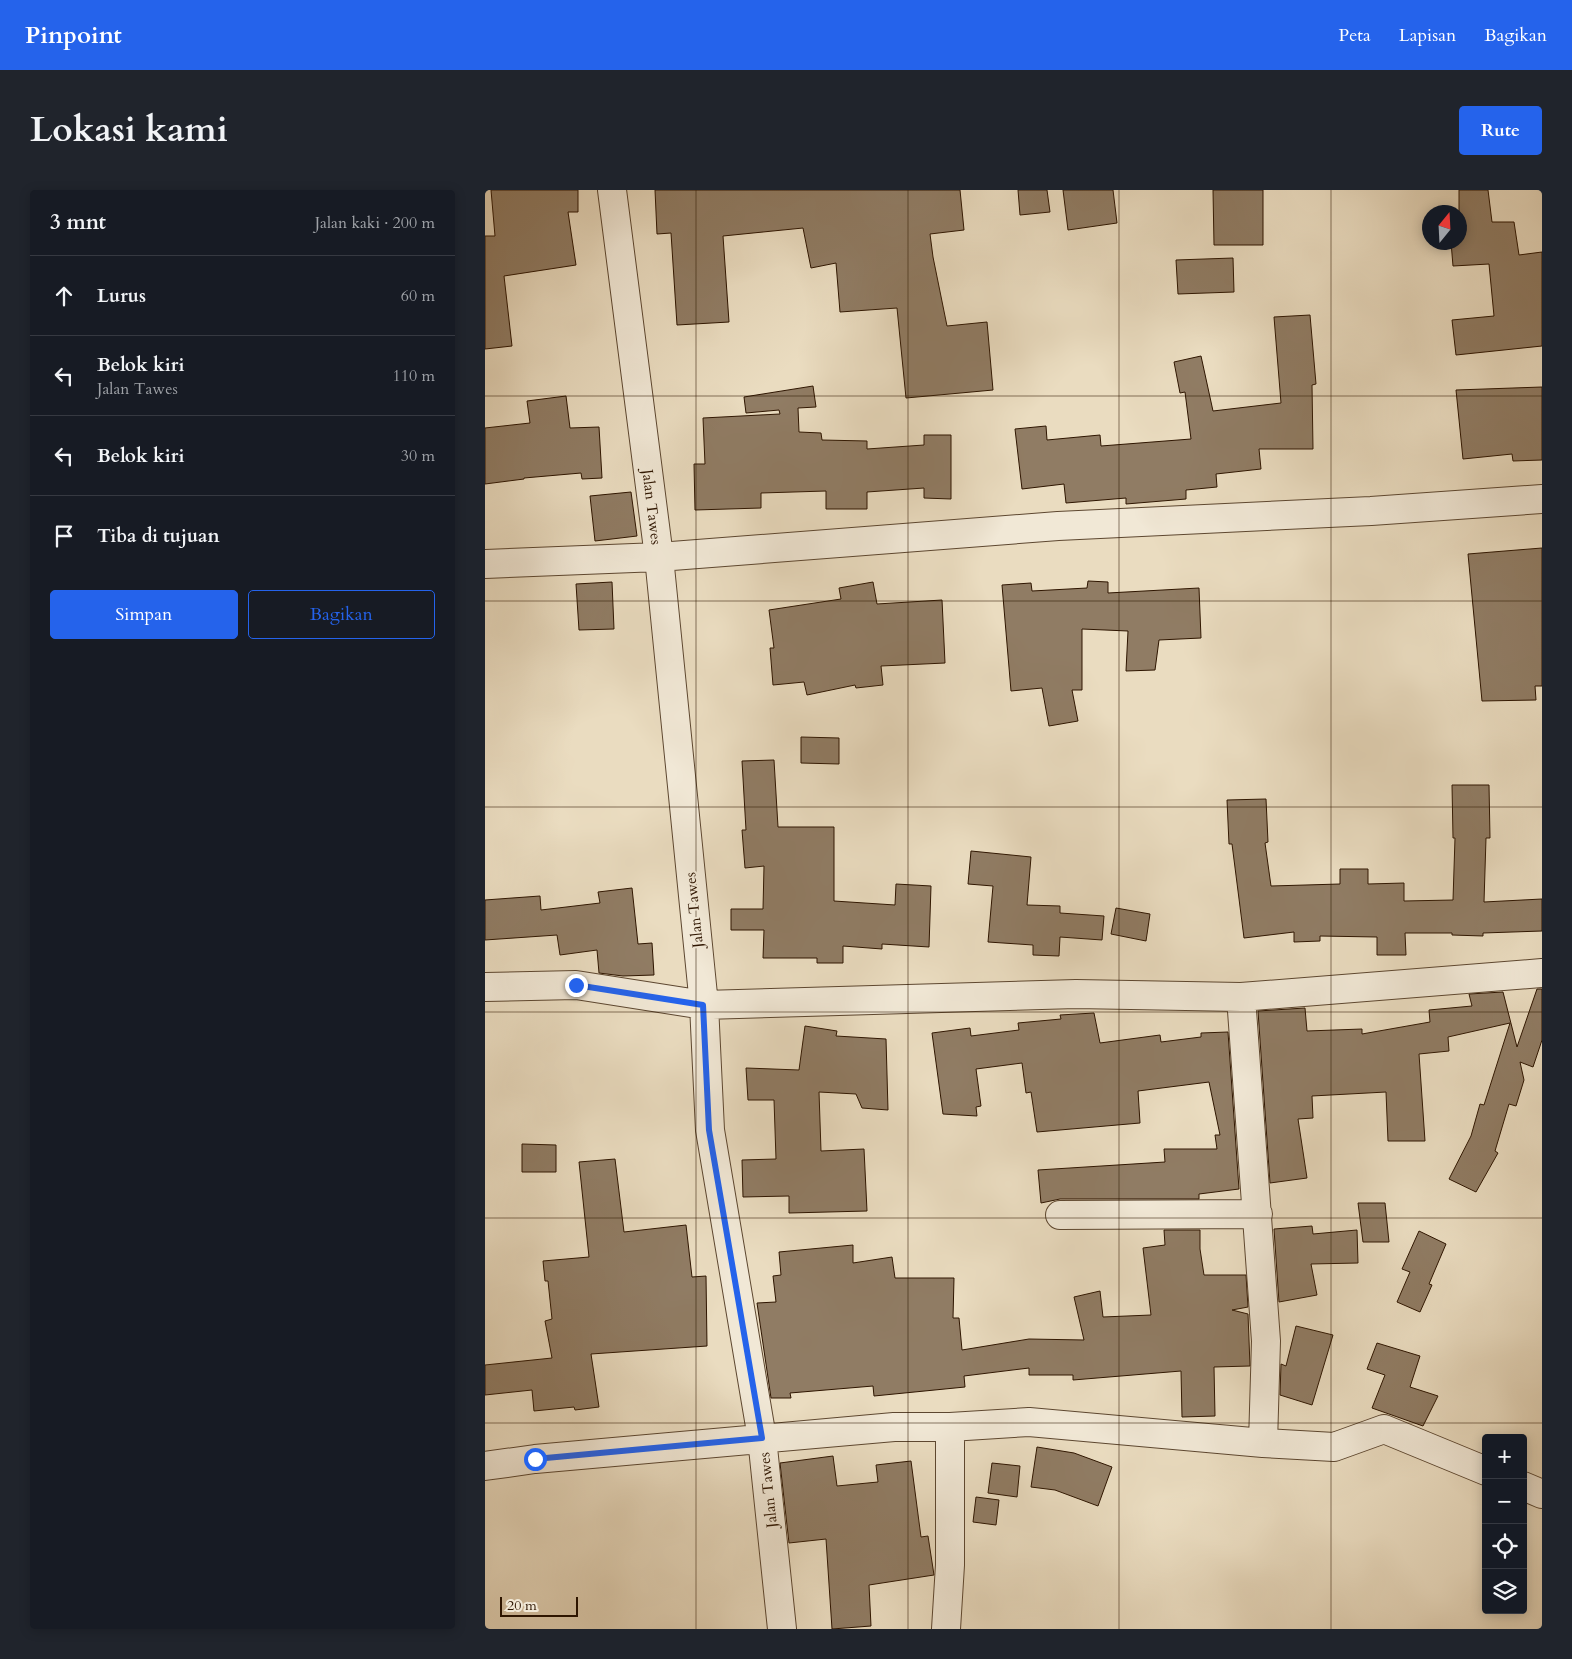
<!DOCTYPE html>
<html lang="id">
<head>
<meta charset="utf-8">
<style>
	:root { --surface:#171b24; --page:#20242c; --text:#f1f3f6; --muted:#9ea1a6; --line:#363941; --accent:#2563eb }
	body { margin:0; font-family:Cardo,serif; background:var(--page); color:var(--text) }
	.controls { position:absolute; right:15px; bottom:15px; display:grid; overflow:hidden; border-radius:5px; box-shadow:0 2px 12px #0003 }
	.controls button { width:45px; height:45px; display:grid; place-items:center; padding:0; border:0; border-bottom:1px solid var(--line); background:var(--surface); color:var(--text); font:25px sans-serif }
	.compass { position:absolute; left:937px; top:15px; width:45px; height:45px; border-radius:50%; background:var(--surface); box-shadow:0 2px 12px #0003; rotate:18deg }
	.scale { position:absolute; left:15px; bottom:12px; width:78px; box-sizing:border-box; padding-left:5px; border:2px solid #2e1500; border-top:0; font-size:14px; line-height:18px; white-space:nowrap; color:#2e1500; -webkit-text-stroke:4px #f1e8d6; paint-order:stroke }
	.stop { position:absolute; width:15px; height:15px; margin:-11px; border:4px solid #2563eb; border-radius:50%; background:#fff }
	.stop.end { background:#2563eb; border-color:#fff; box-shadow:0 1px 5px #0008 }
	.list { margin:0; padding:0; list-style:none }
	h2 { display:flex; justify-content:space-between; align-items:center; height:65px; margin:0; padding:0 20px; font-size:21px }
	h2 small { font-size:16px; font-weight:400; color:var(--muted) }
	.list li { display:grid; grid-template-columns:32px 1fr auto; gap:15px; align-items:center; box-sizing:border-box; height:80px; padding:0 20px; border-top:1px solid var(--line) }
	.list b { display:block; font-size:19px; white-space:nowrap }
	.list p { margin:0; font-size:16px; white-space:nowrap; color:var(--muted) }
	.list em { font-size:16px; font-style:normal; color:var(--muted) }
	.actions { display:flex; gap:10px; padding:15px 20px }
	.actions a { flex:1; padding:11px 0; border:1px solid var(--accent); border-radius:5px; text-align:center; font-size:18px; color:var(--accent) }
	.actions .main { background:var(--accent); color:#fff }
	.icon { flex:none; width:28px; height:28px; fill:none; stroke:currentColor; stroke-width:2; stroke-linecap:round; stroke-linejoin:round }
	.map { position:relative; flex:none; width:1057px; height:1439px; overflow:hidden; border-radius:5px }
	header { display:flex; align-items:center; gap:30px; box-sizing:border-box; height:70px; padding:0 25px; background:var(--accent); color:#fff }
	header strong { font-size:24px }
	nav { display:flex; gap:28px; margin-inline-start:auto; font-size:18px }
	.intro { display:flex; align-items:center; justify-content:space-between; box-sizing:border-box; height:120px; padding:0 30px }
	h1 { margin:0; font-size:35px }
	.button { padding:12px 22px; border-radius:5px; background:var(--accent); color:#fff; font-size:18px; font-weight:700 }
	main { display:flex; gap:30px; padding:0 30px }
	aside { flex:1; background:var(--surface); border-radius:5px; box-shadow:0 2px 12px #0003 }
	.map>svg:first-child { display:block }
	.building { fill:#907c64; stroke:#2e1500 }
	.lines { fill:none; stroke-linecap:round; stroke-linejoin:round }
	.minor-casing { stroke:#5d4730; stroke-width:30 }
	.minor { stroke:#f1e8d6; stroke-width:28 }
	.route { stroke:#2563eb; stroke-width:6 }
	.grid { fill:none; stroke:#2e1500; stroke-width:1; stroke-opacity:0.55 }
	.labels { text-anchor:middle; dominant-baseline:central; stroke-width:4; stroke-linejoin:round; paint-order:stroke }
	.street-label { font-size:15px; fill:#2e1500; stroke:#f1e8d6 }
</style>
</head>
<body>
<header>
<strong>Pinpoint</strong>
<nav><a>Peta</a><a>Lapisan</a><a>Bagikan</a></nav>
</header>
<div class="intro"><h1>Lokasi kami</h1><a class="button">Rute</a></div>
<main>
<aside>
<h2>3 mnt<small>Jalan kaki · 200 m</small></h2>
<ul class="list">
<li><svg class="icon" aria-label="ahead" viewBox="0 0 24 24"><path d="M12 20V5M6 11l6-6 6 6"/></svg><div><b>Lurus</b></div><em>60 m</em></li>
<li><svg class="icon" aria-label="left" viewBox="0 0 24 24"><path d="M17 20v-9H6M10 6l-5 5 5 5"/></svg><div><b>Belok kiri</b><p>Jalan Tawes</p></div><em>110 m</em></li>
<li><svg class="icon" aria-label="left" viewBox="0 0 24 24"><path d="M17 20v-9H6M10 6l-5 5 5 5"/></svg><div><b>Belok kiri</b></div><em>30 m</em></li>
<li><svg class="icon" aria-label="arrive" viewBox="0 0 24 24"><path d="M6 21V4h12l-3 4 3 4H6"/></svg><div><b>Tiba di tujuan</b></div></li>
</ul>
<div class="actions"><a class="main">Simpan</a><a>Bagikan</a></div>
</aside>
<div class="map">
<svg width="1057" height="1439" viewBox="0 0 1057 1439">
	<rect width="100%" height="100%" fill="#eadcc0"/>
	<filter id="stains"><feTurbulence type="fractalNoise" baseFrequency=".004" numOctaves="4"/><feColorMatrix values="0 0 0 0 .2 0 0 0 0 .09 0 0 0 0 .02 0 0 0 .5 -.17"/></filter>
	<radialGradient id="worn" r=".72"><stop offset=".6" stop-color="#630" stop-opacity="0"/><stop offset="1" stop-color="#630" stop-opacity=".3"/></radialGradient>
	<path class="building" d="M 6,0 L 93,0 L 93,22 L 83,22 L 91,75 L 19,86 L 27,156 L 0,159 L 0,46 L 10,46 Z
		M 170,0 L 475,0 L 479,40 L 445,44 L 448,67 L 462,136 L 502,132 L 508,200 L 421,208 L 412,118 L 355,122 L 351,73 L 326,78 L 318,38 L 238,46 L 244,132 L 192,135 L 186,43 L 172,44 Z
		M 533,0 L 562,0 L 565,22 L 535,25 Z
		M 578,0 L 628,0 L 632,33 L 583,40 Z
		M 728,0 L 778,0 L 778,55 L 729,55 Z
		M 974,0 L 1003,0 L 1007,32 L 1029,32 L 1034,65 L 1057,62 L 1057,156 L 971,165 L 967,130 L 1009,126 L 1004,74 L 968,76 L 966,52 L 974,52 Z
		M 748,68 L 749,102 L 693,104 L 691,70 Z
		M 825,125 L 831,194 L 827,195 L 828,259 L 774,259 L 776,279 L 731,284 L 732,297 L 701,300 L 701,309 L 641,314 L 641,308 L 581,313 L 579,294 L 537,299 L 530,239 L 561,236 L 562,250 L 615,245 L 616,256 L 706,249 L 700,202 L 695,203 L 689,172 L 716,166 L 728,221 L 796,213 L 789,127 Z
		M 328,196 L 331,217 L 313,218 L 314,242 L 336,243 L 337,250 L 382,251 L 382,259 L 439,255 L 439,245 L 466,245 L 466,309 L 439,308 L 439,298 L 382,302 L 382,319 L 341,319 L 341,301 L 276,303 L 276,318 L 210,320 L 209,274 L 220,274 L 218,228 L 295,224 L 294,220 L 261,223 L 259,207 Z
		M 1057,197 L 1057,270 L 1028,271 L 1027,264 L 978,269 L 971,200 Z
		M 81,206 L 85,238 L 114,237 L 117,288 L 97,289 L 96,283 L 39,288 L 39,289 L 0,294 L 0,238 L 45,233 L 42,211 Z
		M 146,302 L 152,346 L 110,351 L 105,306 Z
		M 1057,358 L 1057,496 L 1050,496 L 1051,510 L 997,511 L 983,364 Z
		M 603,391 L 623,392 L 623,403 L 714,398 L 716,448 L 674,450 L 670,480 L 641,481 L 643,441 L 597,439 L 597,500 L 587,500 L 593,531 L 564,536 L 557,498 L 526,501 L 517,395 L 546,393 L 547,401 L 602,398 Z
		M 127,392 L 129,439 L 94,440 L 91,394 Z
		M 388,392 L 392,414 L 457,410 L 460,473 L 396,476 L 398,495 L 371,498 L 370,495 L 322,505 L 319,492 L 288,495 L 285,458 L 289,458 L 284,420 L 356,409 L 354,398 Z
		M 316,547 L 354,548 L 354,574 L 316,573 Z
		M 289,570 L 293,637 L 349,637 L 349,711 L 410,715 L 411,694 L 446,696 L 444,757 L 397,754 L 397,759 L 358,756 L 358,773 L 332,773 L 332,768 L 278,768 L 279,740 L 246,740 L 246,719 L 278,719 L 279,676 L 260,678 L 257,640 L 261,640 L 257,571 Z
		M 967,595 L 1004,595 L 1005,648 L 1001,648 L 999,712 L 1057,709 L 1057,741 L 998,743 L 998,746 L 967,745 L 967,743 L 920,743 L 921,765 L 892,765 L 892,747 L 835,746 L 835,751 L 809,752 L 809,742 L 759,748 L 747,654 L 744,654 L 742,610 L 781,609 L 783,652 L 780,653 L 786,696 L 855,694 L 855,679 L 883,679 L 883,694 L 919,693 L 919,711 L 968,710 L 970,648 L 968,648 Z
		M 486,661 L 546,667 L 542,715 L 575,716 L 575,723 L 619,726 L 617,750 L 575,747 L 574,766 L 548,765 L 548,755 L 503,752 L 508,696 L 483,694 Z
		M 147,698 L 153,754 L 167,753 L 169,785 L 138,786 L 114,783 L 112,760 L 75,765 L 72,745 L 0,750 L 0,710 L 55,706 L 56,720 L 115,713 L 113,702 Z
		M 631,718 L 665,724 L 661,751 L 626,744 Z
		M 1052,799 L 1057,799 L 1057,850 L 1048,877 L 1035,872 L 1039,890 L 1031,916 L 1024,914 L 1010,961 L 1013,963 L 991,1002 L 964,989 L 986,946 L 995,914 L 999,915 L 1025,833 L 963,847 L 964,861 L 934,864 L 940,951 L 903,951 L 901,902 L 827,906 L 828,928 L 813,929 L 822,988 L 785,993 L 773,821 L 820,818 L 822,841 L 877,839 L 877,844 L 945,832 L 944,820 L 987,816 L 984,804 L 1018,802 L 1032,857 Z
		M 609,823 L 615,853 L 675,845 L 676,852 L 716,847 L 716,843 L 743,842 L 754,999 L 714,1004 L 714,1009 L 575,1009 L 556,1013 L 553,980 L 680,972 L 679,959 L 732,959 L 730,945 L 735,945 L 724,892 L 653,901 L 655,933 L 552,942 L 546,902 L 541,903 L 537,873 L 491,879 L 496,916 L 491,917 L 492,926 L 458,924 L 447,843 L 485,838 L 486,846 L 534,840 L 533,833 L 576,829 L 575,825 Z
		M 320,836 L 352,841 L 351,846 L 401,849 L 403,920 L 377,918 L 371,904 L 334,902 L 336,961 L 379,959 L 382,1021 L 304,1023 L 304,1006 L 258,1007 L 257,970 L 291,969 L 289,910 L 263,910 L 261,878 L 314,880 Z
		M 37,954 L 71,955 L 71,982 L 37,982 Z
		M 130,969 L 139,1042 L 201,1035 L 207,1087 L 221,1086 L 222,1156 L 106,1164 L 114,1217 L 90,1220 L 89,1217 L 49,1221 L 47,1200 L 0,1205 L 0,1175 L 67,1168 L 60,1131 L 67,1129 L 63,1091 L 60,1091 L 58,1071 L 104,1067 L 94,972 Z
		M 873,1013 L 900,1013 L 904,1052 L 878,1052 Z
		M 827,1036 L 828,1044 L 872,1040 L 873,1073 L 826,1074 L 832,1105 L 794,1112 L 789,1039 Z
		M 679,1040 L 715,1040 L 715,1059 L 719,1085 L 761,1085 L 763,1117 L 747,1120 L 763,1124 L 765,1176 L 729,1177 L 730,1226 L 697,1227 L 696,1181 L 588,1190 L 588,1185 L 544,1185 L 544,1178 L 479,1186 L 480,1197 L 389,1206 L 388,1196 L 305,1203 L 306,1208 L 286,1208 L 272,1113 L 291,1112 L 288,1086 L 296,1085 L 294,1062 L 368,1055 L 368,1073 L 407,1067 L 410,1088 L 469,1088 L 468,1128 L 474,1128 L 477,1160 L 544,1149 L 599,1150 L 589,1107 L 615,1101 L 618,1127 L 666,1125 L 658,1058 L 680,1055 Z
		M 934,1041 L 961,1054 L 944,1094 L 947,1095 L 935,1122 L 912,1112 L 925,1082 L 917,1079 Z
		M 811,1136 L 848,1145 L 827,1215 L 795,1205 L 796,1174 L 801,1176 Z
		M 892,1153 L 935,1166 L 925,1197 L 953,1206 L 938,1236 L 887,1218 L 900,1185 L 882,1179 Z
		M 552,1257 L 589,1263 L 627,1277 L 613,1316 L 570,1300 L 546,1297 Z
		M 348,1266 L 352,1296 L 393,1292 L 391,1275 L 426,1271 L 436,1347 L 443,1346 L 449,1385 L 384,1395 L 386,1436 L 347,1439 L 341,1349 L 304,1353 L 295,1273 Z
		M 507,1273 L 535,1276 L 532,1307 L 503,1303 Z
		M 491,1307 L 514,1310 L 511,1335 L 488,1332 Z"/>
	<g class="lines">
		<defs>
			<path id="minor" d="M 127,0 L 174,367 L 219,815 L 225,940 L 277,1248 L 297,1439
				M 0,374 L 174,367 L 573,336 L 886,321 L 1057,309
				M 0,797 L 91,795 L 219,815 L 591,804 L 756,807 L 1057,783
				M 756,807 L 781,1151 L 778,1253
				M 575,1025 L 773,1024
				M 0,1276 L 50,1269 L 409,1237 L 465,1237 L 544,1232 L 778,1253 L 849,1257 L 899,1239 L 1001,1281
				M 1038,1296 L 1057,1304
				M 461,1439 L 465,1375 L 465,1237"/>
		</defs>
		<use href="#minor" class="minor-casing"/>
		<use href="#minor" class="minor"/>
	</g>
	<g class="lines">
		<path class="route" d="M 50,1269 L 277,1248 L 224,940 L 218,815 L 91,795"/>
	</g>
	<path class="grid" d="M 211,0 L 211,1439M 423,0 L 423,1439M 634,0 L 634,1439M 846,0 L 846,1439M 0,206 L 1057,206M 0,411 L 1057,411M 0,617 L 1057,617M 0,822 L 1057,822M 0,1028 L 1057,1028M 0,1233 L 1057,1233"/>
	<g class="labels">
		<g class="street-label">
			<text transform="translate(167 317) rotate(83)">Jalan Tawes</text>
			<text transform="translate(209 720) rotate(-96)">Jalan Tawes</text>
			<text transform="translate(283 1300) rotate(-96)">Jalan Tawes</text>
		</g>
	</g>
	<rect width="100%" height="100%" filter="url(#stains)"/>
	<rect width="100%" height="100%" fill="url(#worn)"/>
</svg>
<div class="controls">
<button>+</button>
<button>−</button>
<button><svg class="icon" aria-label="locate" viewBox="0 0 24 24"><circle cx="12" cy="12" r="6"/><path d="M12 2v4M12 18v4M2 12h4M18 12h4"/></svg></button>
<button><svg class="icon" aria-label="layers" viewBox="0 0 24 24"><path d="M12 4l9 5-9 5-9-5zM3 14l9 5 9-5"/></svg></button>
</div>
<svg class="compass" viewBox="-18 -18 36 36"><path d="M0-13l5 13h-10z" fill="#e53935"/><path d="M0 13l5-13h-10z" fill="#9ea1a6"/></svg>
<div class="scale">20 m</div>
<div class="stop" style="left:50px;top:1269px"></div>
<div class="stop end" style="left:91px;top:795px"></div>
</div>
</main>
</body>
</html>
